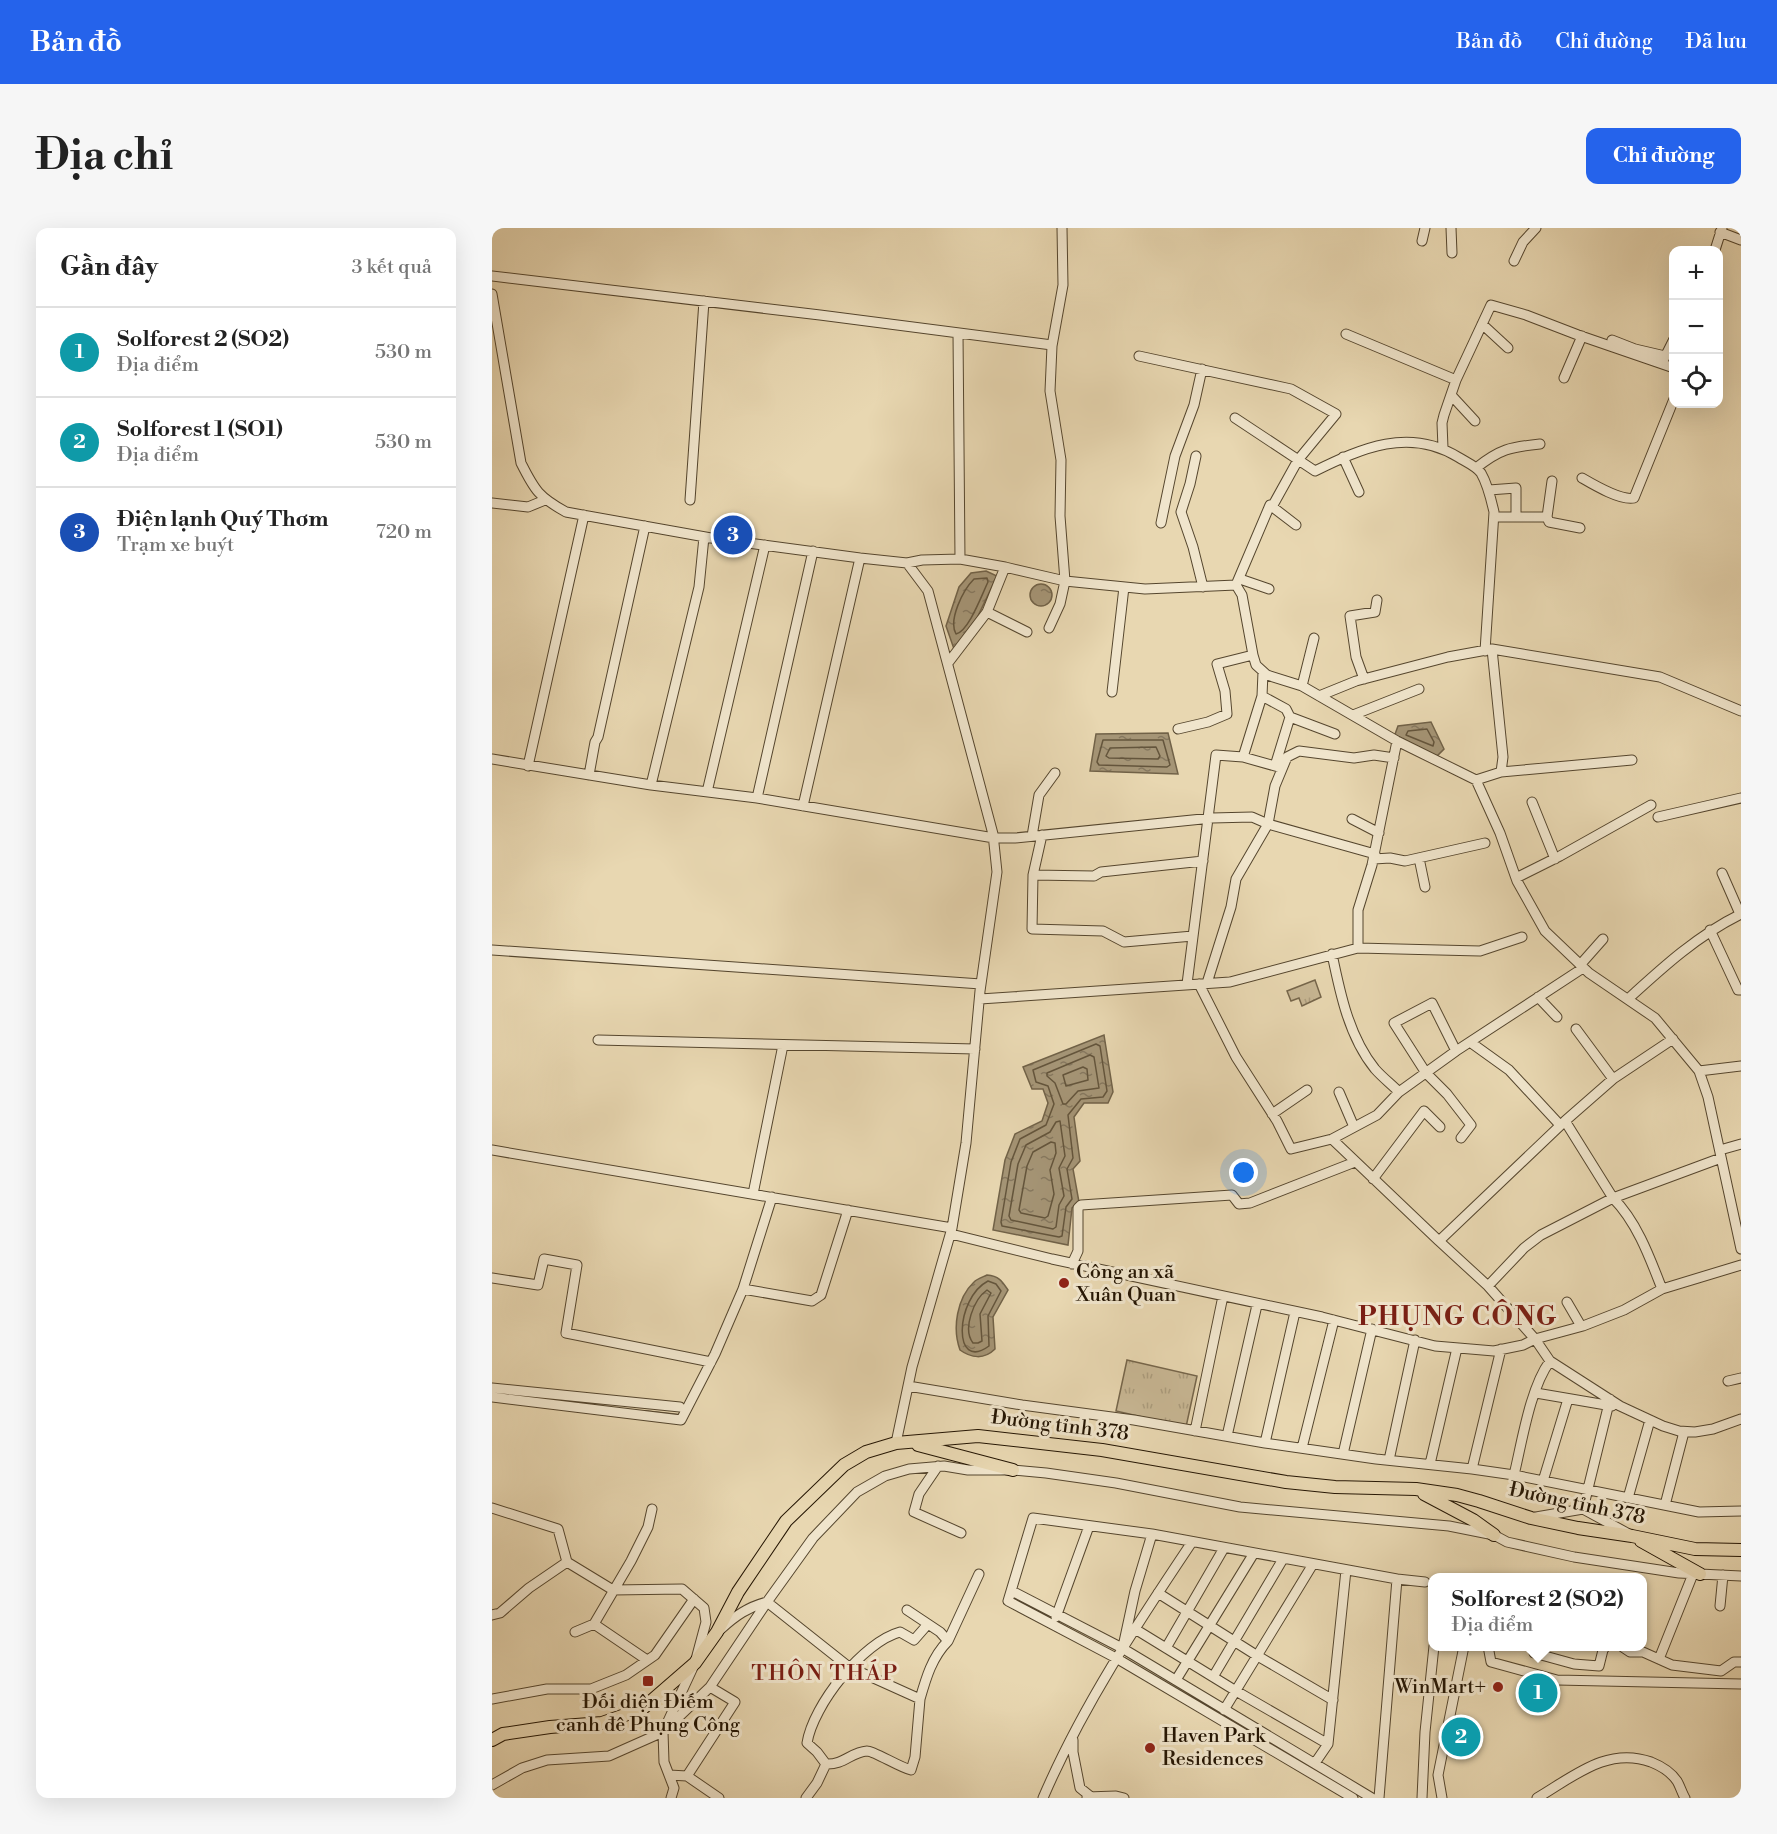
<!DOCTYPE html>
<html lang="vi">
<head>
<meta charset="utf-8">
<style>
	:root { --surface:#fff; --page:#f6f6f6; --text:#222; --muted:#767676; --line:#e0e0e0; --accent:#2563eb }
	body { margin:0; font-family:"Libre Bodoni",serif; background:var(--page); color:var(--text) }
	.controls { position:absolute; right:18px; top:18px; display:grid; overflow:hidden; border-radius:12px; box-shadow:0 6px 24px #0002 }
	.controls button { width:54px; height:54px; display:grid; place-items:center; padding:0; border:0; border-bottom:2px solid var(--line); background:var(--surface); color:var(--text); font:30px sans-serif }
	.you { position:absolute; left:752px; top:945px; width:21px; height:21px; margin:-15px; border:4px solid #fff; border-radius:50%; background:#1a73e8; box-shadow:0 0 0 9px #1a73e833 }
	.badge { display:grid; place-items:center; width:39px; height:39px; border-radius:50%; background:var(--accent); color:#fff; font-size:20px; font-weight:700 }
	.pin { position:absolute; translate:-50% -50%; border:3px solid #fff; box-shadow:0 2px 6px #0006 }
	.popup { position:absolute; left:936px; top:1345px; width:219px; height:78px; box-sizing:border-box; display:grid; place-content:center; border-radius:12px; background:var(--surface); filter:drop-shadow(0 2px 4px #0005); font-size:20px; white-space:nowrap; color:var(--muted) }
	.popup b { font-size:22px; color:var(--text) }
	.popup::after { content:''; position:absolute; left:50%; top:100%; margin-left:-12px; border:12px solid transparent; border-top-color:var(--surface) }
	.list { margin:0; padding:0; list-style:none }
	h2 { display:flex; justify-content:space-between; align-items:center; height:78px; margin:0; padding:0 24px; font-size:26px }
	h2 small { font-size:20px; font-weight:400; color:var(--muted) }
	.list li { display:grid; grid-template-columns:39px 1fr auto; gap:18px; align-items:center; box-sizing:border-box; height:90px; padding:0 24px; border-top:2px solid var(--line) }
	.list b { display:block; font-size:22px; white-space:nowrap }
	.list p { margin:0; font-size:20px; white-space:nowrap; color:var(--muted) }
	.list em { font-size:20px; font-style:normal; color:var(--muted) }
	.icon { flex:none; width:33px; height:33px; fill:none; stroke:currentColor; stroke-width:2; stroke-linecap:round; stroke-linejoin:round }
	.map { position:relative; flex:none; width:1249px; height:1570px; overflow:hidden; border-radius:12px }
	header { display:flex; align-items:center; gap:36px; box-sizing:border-box; height:84px; padding:0 30px; background:var(--accent); color:#fff }
	header strong { font-size:28px }
	nav { display:flex; gap:33px; margin-inline-start:auto; font-size:21px }
	.intro { display:flex; align-items:center; justify-content:space-between; box-sizing:border-box; height:144px; padding:0 36px }
	h1 { margin:0; font-size:42px }
	.button { padding:15px 27px; border-radius:12px; background:var(--accent); color:#fff; font-size:21px; font-weight:700 }
	main { display:flex; gap:36px; padding:0 36px }
	aside { flex:1; background:var(--surface); border-radius:12px; box-shadow:0 6px 24px #0002 }
	.map>svg:first-child { display:block }
	.grass { fill:url(#grass-tufts); stroke:#76664b; stroke-width:1.5 }
	.water { fill:url(#water-ripples); stroke:#716248; stroke-width:1.5 }
	.lines { fill:none; stroke-linecap:round; stroke-linejoin:round }
	.shore { stroke:#64553c; stroke-width:1.5 }
	.stream { stroke:#716248; stroke-width:2 }
	.minor-casing { stroke:#55462e; stroke-width:11 }
	.major-casing { stroke:#241503; stroke-width:14 }
	.minor { stroke:#f0e5cc; stroke-width:9 }
	.major { stroke:#e8d7b1; stroke-width:12 }
	.poi-dot { fill:#8f2418; stroke:#f0e5cc; stroke-width:2 }
	.labels { text-anchor:middle; dominant-baseline:central; stroke-width:6; stroke-linejoin:round; paint-order:stroke }
	.poi-label { font-size:20px; fill:#241503; stroke:#f0e5cc; text-anchor:start }
	.street-label { font-size:20px; fill:#241503; stroke:#f0e5cc }
	.quarter-label { font-size:22px; letter-spacing:1.5px; fill:#7a1f14; stroke:#f0e5cc }
	.district-label { font-size:26px; font-weight:bold; letter-spacing:1.5px; fill:#7a1f14; stroke:#f0e5cc }
</style>
</head>
<body>
<header>
<strong>Bản đồ</strong>
<nav><a>Bản đồ</a><a>Chỉ đường</a><a>Đã lưu</a></nav>
</header>
<div class="intro"><h1>Địa chỉ</h1><a class="button">Chỉ đường</a></div>
<main>
<aside>
<h2>Gần đây<small>3 kết quả</small></h2>
<ul class="list">
<li><span class="badge" style="background:#0f9aa8">1</span><div><b>Solforest 2 (SO2)</b><p>Địa điểm</p></div><em>530 m</em></li>
<li><span class="badge" style="background:#0f9aa8">2</span><div><b>Solforest 1 (SO1)</b><p>Địa điểm</p></div><em>530 m</em></li>
<li><span class="badge" style="background:#1a4fb4">3</span><div><b>Điện lạnh Quý Thơm</b><p>Trạm xe buýt</p></div><em>720 m</em></li>
</ul>
</aside>
<div class="map">
<svg width="1249" height="1570" viewBox="0 0 1249 1570">
	<defs>
		<pattern id="grass-tufts" width="24" height="20" patternUnits="userSpaceOnUse" patternTransform="scale(1.5)"><rect width="24" height="20" fill="#c7b693"/><path d="M3 7l-1-3M5 7V3M7 7l1-3M15 17l-1-3M17 17v-4M19 17l1-3" fill="none" stroke="#ab9c7d"/></pattern>
		<pattern id="water-ripples" width="26" height="14" patternUnits="userSpaceOnUse" patternTransform="scale(1.5)"><rect width="26" height="14" fill="#a59576"/><path d="M2 4q2-2 4 0t4 0M15 11q2-2 4 0t4 0" fill="none" stroke="#86785f"/></pattern>
	</defs>
	<rect width="100%" height="100%" fill="#e8d7b1"/>
	<filter id="stains"><feTurbulence type="fractalNoise" baseFrequency=".00333" numOctaves="4"/><feColorMatrix values="0 0 0 0 .2 0 0 0 0 .09 0 0 0 0 .02 0 0 0 .5 -.17"/></filter>
	<radialGradient id="worn" r=".72"><stop offset=".6" stop-color="#630" stop-opacity="0"/><stop offset="1" stop-color="#630" stop-opacity=".3"/></radialGradient>
	<path class="grass" d="M 823,752 L 829,769 L 810,778 L 807,770 L 799,773 L 795,763 Z
		M 635,1132 L 705,1148 L 694,1199 L 624,1183 Z"/>
	<path class="water" d="M 494,343 L 505,348 L 485,390 L 462,421 L 454,398 L 467,359 L 479,345 Z
		M538 367a11 11 0 1 1 22 0a11 11 0 1 1-22 0Z
		M 939,494 L 952,521 L 945,528 L 902,509 L 906,498 Z
		M 676,505 L 686,546 L 598,543 L 604,506 Z
		M 612,807 L 621,864 L 616,875 L 592,875 L 582,889 L 588,933 L 581,941 L 587,974 L 580,980 L 576,1017 L 501,1002 L 513,932 L 523,906 L 550,893 L 556,875 L 551,861 L 540,861 L 531,839 Z
		M 495,1047 C 507,1048 510,1053 516,1062 L 501,1089 L 503,1121 C 492,1132 479,1130 468,1122 C 460,1100 465,1070 482,1054 C 485,1051 491,1049 495,1047 Z"/>
	<g class="lines">
		<path class="shore" d="M 495,350 L 496,354 C 490,366 477,403 464,406 C 456,392 471,362 482,351 Z
			M 935,501 L 942,514 L 941,518 L 914,507 L 916,503 Z
			M 611,512 L 671,512 L 678,537 L 675,539 L 607,537 L 605,534 Z
			M 664,519 L 668,528 L 666,531 L 617,530 L 614,528 L 618,520 Z
			M 604,816 L 608,818 L 615,863 L 611,869 L 589,871 L 576,887 L 581,930 L 575,941 L 580,971 L 574,979 L 570,1008 L 567,1009 L 510,998 L 509,994 L 519,934 L 528,911 L 554,897 L 562,876 L 556,858 L 544,854 L 541,842 Z
			M 598,827 L 602,829 L 607,860 L 586,863 L 574,876 L 571,876 L 563,855 L 555,848 L 555,845 Z
			M 591,839 L 595,841 L 596,852 L 574,858 L 571,847 Z
			M 568,893 L 573,928 L 567,940 L 572,968 L 567,977 L 564,999 L 561,1001 L 519,992 L 517,988 L 526,936 L 534,917 L 558,904 L 564,894 Z
			M 559,914 L 563,915 L 564,925 L 558,942 L 562,966 L 556,988 L 553,990 L 529,985 L 527,982 L 535,938 L 541,924 Z
			M 496,1053 L 504,1056 L 509,1063 L 496,1088 L 497,1118 C 460,1145 463,1070 496,1053 Z
			M 495,1062 L 499,1065 L 488,1086 L 490,1113 L 486,1115 L 481,1115 C 470,1101 482,1071 495,1062 Z"/>
		<path class="stream" d="M 153,1183 L 189,1187"/>
		<defs>
			<path id="minor" d="M 959,0 L 960,25
				M 1228,4 L 1249,12
				M 930,13 L 933,0
				M 1223,22 L 1230,0
				M 1022,33 L 1031,14 L 1044,0
				M 0,48 L 328,87 L 560,117
				M 0,66 L 29,235 C 43,263 47,269 74,284 L 219,310 L 368,330 L 415,335 L 430,332 L 468,331 L 513,339
				M 990,96 L 1016,120
				M 466,105 L 468,331
				M 854,106 L 964,152
				M 1120,112 L 1143,121 L 1173,128
				M 647,128 L 799,161 L 844,186 L 806,232 L 781,277 L 778,277 L 744,357
				M 1171,133 L 1182,111
				M 1072,150 L 1090,108
				M 959,167 L 983,193
				M 743,190 L 823,243 C 870,220 917,199 966,229 C 974,234 984,238 989,245 C 996,257 999,271 1002,284 L 993,423
				M 951,220 L 950,195 L 952,187 L 964,152 L 999,77 L 1034,87 L 1086,107 L 1182,140
				M 704,228 L 698,256 L 689,284 L 701,319 L 711,359
				M 851,229 L 867,264
				M 984,240 C 1008,221 1018,219 1048,216
				M 1090,250 C 1102,257 1129,273 1142,270 L 1182,171
				M 997,262 L 1024,260 L 1024,288
				M 198,272 L 212,73
				M 0,275 L 36,279 L 53,272
				M 778,277 L 804,297
				M 1002,289 L 1055,289 L 1060,253
				M 1055,289 L 1057,294 L 1088,300
				M 669,295 L 683,228 L 702,177 L 710,141
				M 748,351 L 777,361
				M 495,384 L 535,404
				M 557,400 L 568,376 L 573,353 L 568,288 L 569,232 L 558,163 L 560,118 L 571,57 L 570,0
				M 456,435 L 495,384 L 513,339 L 573,353 L 653,361 L 744,357 L 750,367 L 761,427 L 764,437 L 775,447 L 810,458 L 905,513 L 984,552 L 1008,605 L 1025,653 L 1053,703 L 1097,745 L 1163,790 L 1207,843 L 1216,869 L 1249,1021
				M 872,451 L 864,429 L 858,388 L 883,384 L 885,372
				M 810,458 L 822,410
				M 620,464 L 632,359
				M 770,468 L 794,481 L 798,489 L 843,506
				M 827,468 L 864,453 L 956,429 L 1000,421 L 1168,449 L 1249,483
				M 861,487 L 927,461
				M 686,501 L 716,494 L 735,486 L 733,463 L 725,436 L 761,427
				M 751,529 L 770,468 L 771,444
				M 0,531 L 159,557 L 265,570 L 502,610 L 523,610 L 720,590 L 760,589 L 776,596 L 883,626
				M 36,538 L 92,287
				M 783,538 L 798,489
				M 1009,544 L 1140,532
				M 97,547 L 103,514 L 106,509 L 153,298
				M 984,552 L 1009,544 L 1011,529 L 1000,421
				M 159,557 L 207,359 L 212,309
				M 215,564 L 273,317
				M 265,570 L 321,323
				M 1040,574 L 1063,631
				M 311,578 L 368,330
				M 1166,589 L 1249,570
				M 860,591 L 887,605
				M 550,607 L 541,647 L 540,701 L 611,703 L 632,714 L 701,708
				M 540,608 L 547,567 L 563,545
				M 927,630 L 933,659
				M 882,631 L 898,630 L 913,633 L 993,615
				M 1230,645 L 1248,686
				M 541,647 L 602,648 L 609,644 L 711,633
				M 1024,650 L 1068,628 L 1159,577
				M 1218,702 L 1246,762 L 1249,762
				M 866,720 L 866,682 L 880,637 L 905,513
				M 0,722 L 489,756
				M 840,726 C 848,765 857,809 883,841 C 890,849 899,856 907,864 L 964,823 L 1091,740
				M 1088,737 L 1111,711
				M 715,755 L 739,679 L 744,651 L 776,596 L 783,558 L 795,529 L 807,523 L 862,530 L 882,527 L 902,530
				M 695,756 L 724,527 L 751,529 L 790,540
				M 707,756 L 744,829 L 785,893 L 799,921 L 840,911 L 885,887 L 907,864
				M 1046,769 L 1065,789
				M 488,771 L 738,754 L 866,720 L 988,723 L 1030,709
				M 1136,771 C 1171,739 1206,707 1249,686
				M 1084,801 L 1121,851
				M 106,812 L 483,821
				M 978,814 L 1017,842 L 1068,897
				M 964,823 L 940,775 L 902,795 L 934,845 L 955,866 L 979,897 L 969,910
				M 1207,843 L 1249,838
				M 847,864 L 862,899
				M 780,886 L 815,862
				M 1073,893 L 1121,851 L 1181,811
				M 840,911 L 947,1013 L 1073,893 L 1121,970 C 1145,994 1158,1030 1170,1061 L 1249,1037
				M 0,922 L 460,1000
				M 1228,922 L 1249,916
				M 881,951 L 932,883 L 948,899
				M 261,966 L 291,817
				M 459,1006 L 560,1031 L 830,1089 L 943,1118 L 1002,1123 L 1031,1117 L 1043,1111 L 996,1058 L 947,1013
				M 580,1036 L 586,1023 L 586,980 L 589,977 L 740,967 L 747,976 L 758,975 L 863,934
				M 0,1050 L 46,1057 L 52,1031 L 85,1037 L 74,1105 L 219,1134
				M 996,1058 L 1032,1020 L 1049,1007 L 1121,970 L 1229,930
				M 251,1061 L 320,1073 L 329,1067 L 356,982
				M 1170,1061 L 1132,1082 L 1091,1098 L 1043,1111 L 1058,1133 L 1128,1178 L 1171,1198 L 1187,1203 L 1203,1204 L 1221,1201 L 1249,1191
				M 1075,1074 L 1089,1098
				M 1236,1153 L 1249,1150
				M 416,1158 L 530,1177 L 642,1192 L 773,1215 L 884,1231 L 980,1241 L 1022,1247 L 1207,1284 L 1249,1283
				M 0,1160 L 188,1179
				M 1044,1165 L 1120,1178
				M 0,1169 L 189,1192 L 223,1126 L 251,1061 L 280,969
				M 703,1203 L 731,1068
				M 735,1208 L 765,1077
				M 404,1215 L 420,1139 L 460,1000 L 474,915 L 488,763 L 505,644 L 501,606 L 436,363 L 415,335
				M 773,1215 L 803,1084
				M 810,1220 L 842,1092
				M 851,1226 L 880,1101
				M 897,1232 L 923,1112
				M 938,1236 L 965,1120
				M 446,1238 L 427,1266 L 422,1284 L 469,1305
				M 980,1241 L 1009,1121
				M 1022,1247 C 1030,1214 1038,1160 1058,1133
				M 1051,1253 L 1076,1171
				M 1136,1270 L 1158,1192
				M 1173,1277 L 1192,1204
				M 0,1280 L 66,1301 L 75,1334 L 121,1362 L 190,1361 L 212,1380 L 214,1394 L 203,1435 L 171,1504 L 172,1534 L 182,1560 L 179,1570
				M 1091,1281 L 1118,1171
				M 1044,1289 L 1091,1281 L 1137,1306
				M 905,1351 L 933,1354
				M 520,1363 L 630,1420 L 880,1570
				M 666,1365 L 764,1427 L 841,1472
				M 1228,1378 L 1231,1347
				M 415,1382 L 436,1396
				M 0,1387 L 8,1385 L 37,1360 L 75,1334
				M 564,1389 L 597,1298
				M 102,1396 L 155,1432
				M 229,1401 C 243,1388 256,1379 275,1374 L 357,1439 L 428,1471 C 434,1450 440,1429 456,1413
				M 643,1401 L 744,1463 L 836,1516
				M 83,1404 L 102,1396 L 139,1333 L 156,1299 L 160,1281
				M 632,1414 L 643,1363 L 660,1306
				M 996,1418 L 999,1434 L 1065,1452 L 1249,1456
				M 1129,1418 L 1138,1424 L 1151,1424 L 1180,1437 L 1229,1443 L 1242,1434 L 1249,1434
				M 674,1420 L 732,1320
				M 1042,1425 L 1082,1436 L 1107,1438 L 1111,1422 L 1114,1418
				M 1167,1431 L 1201,1346
				M 721,1449 L 791,1331
				M 684,1452 L 762,1325
				M 0,1471 L 55,1461 L 99,1461 L 134,1447 L 163,1427 L 202,1371
				M 732,1482 L 821,1336
				M 581,1512 L 581,1524 L 588,1560 L 598,1568
				M 823,1535 L 836,1516 L 854,1342
				M 334,1536 C 352,1537 359,1524 375,1523 C 382,1523 407,1539 419,1542 L 423,1529 L 428,1471
				M 177,1547 L 195,1548 L 227,1570
				M 195,1548 L 243,1474 L 218,1459
				M 0,1557 L 30,1540 L 55,1532 L 117,1528 L 171,1504 L 218,1459 L 275,1374 L 321,1310 L 365,1264 L 393,1248 L 417,1241 L 452,1238 L 476,1242 L 521,1242 L 554,1245 L 624,1255 L 748,1279 L 957,1298 L 1002,1307 L 1015,1314 L 1082,1329 L 1187,1345 L 1249,1348
				M 595,1569 L 624,1568 L 632,1570
				M 314,1570 L 325,1555 L 334,1536 L 325,1524 L 315,1515 C 321,1477 371,1414 408,1404 L 422,1412 L 436,1396 L 448,1404 L 456,1413 L 487,1346
				M 551,1570 C 590,1479 645,1396 700,1314
				M 861,1570 L 624,1430 L 516,1373 L 541,1290 L 660,1306 L 905,1351 L 887,1570
				M 930,1570 L 933,1504 L 942,1418
				M 950,1570 L 946,1547 L 972,1418
				M 1045,1570 C 1081,1549 1115,1518 1159,1534 C 1169,1538 1179,1544 1185,1553 C 1188,1558 1190,1565 1193,1570"/>
			<path id="major" d="M 426,1217 L 521,1242
				M 932,1266 L 981,1292 L 1002,1307
				M 1149,1313 L 1208,1346
				M 0,1512 L 11,1506 L 58,1499 L 110,1495 L 150,1481 L 203,1435 L 225,1404 L 246,1364 L 294,1293 L 352,1237 L 374,1224 L 404,1215 L 486,1208 L 610,1222 L 794,1254 L 843,1259 L 924,1261 L 965,1267 L 987,1273 L 1039,1290 L 1086,1300 L 1140,1308 L 1203,1321 L 1249,1322"/>
		</defs>
		<use href="#minor" class="minor-casing"/>
		<use href="#major" class="major-casing"/>
		<use href="#minor" class="minor"/>
		<use href="#major" class="major"/>
	</g>
	<g class="poi-dot">
		<circle cx="572" cy="1055" r="6"/>
		<rect x="150" y="1447" width="12" height="12" rx="3"/>
		<circle cx="1006" cy="1459" r="6"/>
		<circle cx="658" cy="1520" r="6"/>
	</g>
	<g class="labels">
		<g class="poi-label">
			<text x="584" y="1044">Công an xã<tspan x="584" dy="23">Xuân Quan</tspan></text>
			<text x="994" y="1459" text-anchor="end">WinMart+</text>
			<text x="156" y="1474" text-anchor="middle">Đối diện Điếm<tspan x="156" dy="23">canh đê Phụng Công</tspan></text>
			<text x="670" y="1508">Haven Park<tspan x="670" dy="23">Residences</tspan></text>
		</g>
		<g class="street-label">
			<text transform="translate(568 1198) rotate(7)">Đường tỉnh 378</text>
			<text transform="translate(1085 1276) rotate(12)">Đường tỉnh 378</text>
		</g>
		<g class="quarter-label">
			<text x="333" y="1445">THÔN THÁP</text>
		</g>
		<g class="district-label">
			<text x="966" y="1089">PHỤNG CÔNG</text>
		</g>
	</g>
	<rect width="100%" height="100%" filter="url(#stains)"/>
	<rect width="100%" height="100%" fill="url(#worn)"/>
</svg>
<div class="controls">
<button>+</button>
<button>−</button>
<button><svg class="icon" aria-label="locate" viewBox="0 0 24 24"><circle cx="12" cy="12" r="6"/><path d="M12 2v4M12 18v4M2 12h4M18 12h4"/></svg></button>
</div>
<div class="you"></div>
<div class="pin badge" style="left:1046px;top:1465px;background:#0f9aa8">1</div>
<div class="popup"><b>Solforest 2 (SO2)</b>Địa điểm</div>
<div class="pin badge" style="left:969px;top:1509px;background:#0f9aa8">2</div>
<div class="pin badge" style="left:241px;top:307px;background:#1a4fb4">3</div>
</div>
</main>
</body>
</html>
